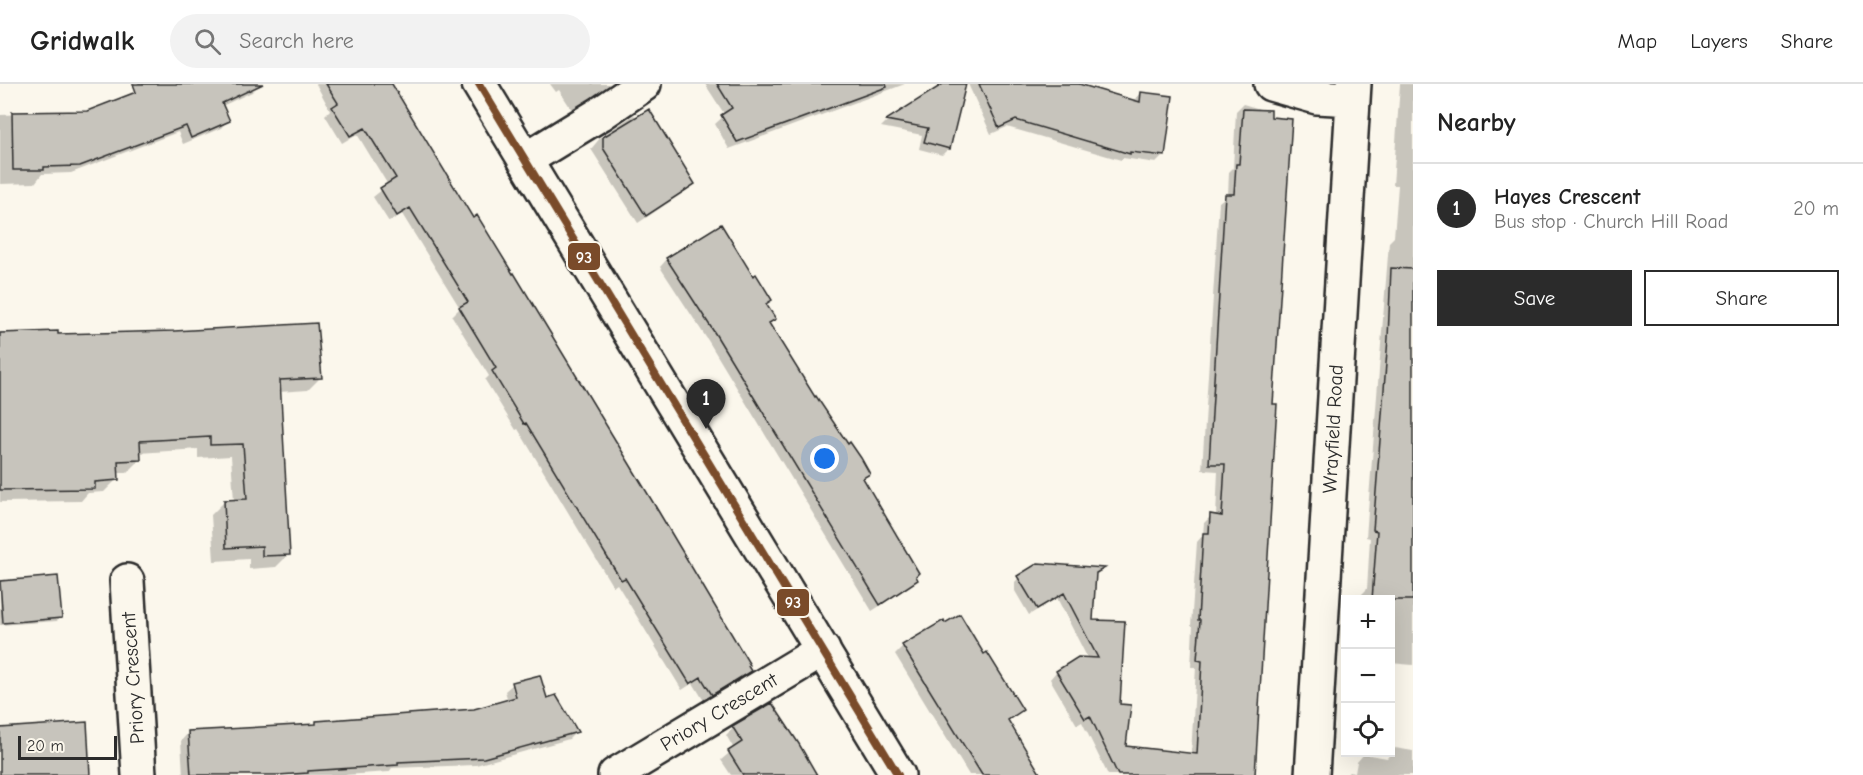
<!DOCTYPE html>
<html lang="en">
<head>
<meta charset="utf-8">
<style>
	:root { --surface:#fff; --page:#f2f2f2; --text:#222; --muted:#767676; --line:#e0e0e0; --accent:#2b2b2b }
	body { margin:0; font-family:"Comic Neue",sans-serif; background:var(--page); color:var(--text) }
	.controls { position:absolute; right:18px; bottom:18px; display:grid; overflow:hidden; border-radius:0px; box-shadow:0 6px 24px #0002 }
	.controls button { width:54px; height:54px; display:grid; place-items:center; padding:0; border:0; border-bottom:2px solid var(--line); background:var(--surface); color:var(--text); font:30px sans-serif }
	.scale { position:absolute; left:18px; bottom:15px; width:99px; box-sizing:border-box; padding-left:6px; border:3px solid #2b2b2b; border-top:0; font-size:16px; line-height:21px; white-space:nowrap; color:#2b2b2b; -webkit-text-stroke:4px #fbf7ec; paint-order:stroke }
	.you { position:absolute; left:825px; top:375px; width:21px; height:21px; margin:-15px; border:4px solid #fff; border-radius:50%; background:#1a73e8; box-shadow:0 0 0 9px #1a73e833 }
	.badge { display:grid; place-items:center; width:39px; height:39px; border-radius:50%; background:var(--accent); color:#fff; font-size:20px; font-weight:700 }
	.pin { position:absolute; translate:-50% -50px; filter:drop-shadow(0 2px 3px #0008) }
	.pin::after { content:''; position:absolute; top:32px; width:21px; height:18px; background:inherit; clip-path:polygon(0 0,100% 0,50% 100%) }
	.list { margin:0; padding:0; list-style:none }
	h2 { display:flex; justify-content:space-between; align-items:center; height:78px; margin:0; padding:0 24px; font-size:26px }
	h2 small { font-size:20px; font-weight:400; color:var(--muted) }
	.list li { display:grid; grid-template-columns:39px 1fr auto; gap:18px; align-items:center; box-sizing:border-box; height:90px; padding:0 24px; border-top:2px solid var(--line) }
	.list b { display:block; font-size:22px; white-space:nowrap }
	.list p { margin:0; font-size:20px; white-space:nowrap; color:var(--muted) }
	.list em { font-size:20px; font-style:normal; color:var(--muted) }
	.actions { display:flex; gap:12px; padding:18px 24px }
	.actions a { flex:1; padding:14px 0; border:2px solid var(--accent); border-radius:0px; text-align:center; font-size:21px; color:var(--accent) }
	.actions .main { background:var(--accent); color:#fff }
	.icon { flex:none; width:33px; height:33px; fill:none; stroke:currentColor; stroke-width:2; stroke-linecap:round; stroke-linejoin:round }
	.map { position:relative; flex:none; width:1413px; height:691px; overflow:hidden }
	header { display:flex; align-items:center; gap:36px; box-sizing:border-box; height:84px; padding:0 30px; background:var(--surface); border-bottom:2px solid var(--line) }
	header strong { font-size:28px }
	nav { display:flex; gap:33px; margin-inline-start:auto; font-size:21px }
	.search { width:420px; height:54px; background:var(--page); display:flex; align-items:center; gap:15px; box-sizing:border-box; padding:0 21px; border-radius:33px; color:var(--muted); font-size:22px }
	main { display:flex }
	aside { flex:1; background:var(--surface) }
	.map>svg:first-child { display:block }
	.shadow { fill:#0003; fill-rule:evenodd }
	.building { fill:#c7c4bc; stroke:#2b2b2b; stroke-width:1.5 }
	.lines { fill:none; stroke-linecap:round; stroke-linejoin:round }
	.street-casing { stroke:#2b2b2b; stroke-width:38 }
	.secondary-casing { stroke:#2b2b2b; stroke-width:38 }
	.street { stroke:#fbf7ec; stroke-width:33 }
	.secondary { stroke:#fbf7ec; stroke-width:33 }
	.bus-1-casing { stroke:#fbf7ec; stroke-width:12 }
	.bus-1 { stroke:#7a4b2a; stroke-width:8 }
	.labels { text-anchor:middle; dominant-baseline:central; stroke-width:5; stroke-linejoin:round; paint-order:stroke }
	.street-label { font-size:20px; fill:#2b2b2b; stroke:#fbf7ec }
	.line-badge { stroke:#fbf7ec; stroke-width:2 }
	.badge-label { font-size:16px; text-anchor:middle; font-weight:bold; fill:#fff }
</style>
</head>
<body>
<header>
<strong>Gridwalk</strong>
<div class="search"><svg class="icon" aria-label="search" viewBox="0 0 24 24"><circle cx="10" cy="10" r="6"/><path d="M15 15l6 6"/></svg>Search here</div>
<nav><a>Map</a><a>Layers</a><a>Share</a></nav>
</header>
<main>
<div class="map">
<svg width="1413" height="691" viewBox="0 0 1413 691">
	<rect width="100%" height="100%" fill="#fbf7ec"/>
	<filter id="ink" filterUnits="userSpaceOnUse"><feTurbulence type="fractalNoise" baseFrequency=".0167" numOctaves="2"/><feDisplacementMap in="SourceGraphic" scale="12" xChannelSelector="R" yChannelSelector="G"/><feConvolveMatrix kernelMatrix="1 2 1 2 8 2 1 2 1" color-interpolation-filters="sRGB"/></filter>
	<g filter="url(#ink)">
		<path class="shadow" d="M 150,0 L 259,0 L 252,8 L 222,22 L 228,36 L 221,44 L 183,60 L 178,48 L 71,89 L 42,90 L 35,99 L 0,100 L 0,31 L 87,28 L 130,12 L 136,6 Z
			M 316,0 L 390,0 L 750,587 L 742,594 L 704,617 L 693,599 L 682,606 L 617,500 L 613,503 L 518,345 L 516,346 L 485,296 L 489,292 L 452,232 L 460,224 L 402,130 L 389,138 L 373,113 L 388,101 L 357,50 L 342,59 L 325,31 L 330,26 Z
			M 550,0 L 610,0 L 572,26 L 559,6 L 556,8 Z
			M 705,0 L 905,0 L 729,65 L 715,40 L 725,31 Z
			M 946,0 L 965,0 L 948,65 L 942,71 L 919,65 L 922,51 L 881,43 L 887,37 Z
			M 968,0 L 1073,0 L 1133,17 L 1141,9 L 1163,72 L 1156,79 L 1123,74 L 1121,76 L 1007,43 L 991,50 Z
			M 1400,0 L 1413,0 L 1413,581 L 1390,579 L 1390,516 L 1361,516 L 1362,510 L 1367,505 L 1370,454 L 1366,453 L 1368,427 L 1389,158 L 1394,153 L 1398,101 L 1393,101 Z
			M 1243,20 L 1270,28 L 1272,322 L 1256,662 L 1176,691 L 1108,691 L 1082,638 L 1077,641 L 1050,595 L 1056,588 L 1079,574 L 1088,575 L 1057,514 L 1029,531 L 1015,507 L 1015,498 L 1022,490 L 1102,485 L 1095,492 L 1092,537 L 1119,621 L 1125,663 L 1191,671 L 1196,583 L 1191,583 L 1193,542 L 1191,542 L 1197,458 L 1203,451 L 1204,439 L 1211,432 L 1216,432 L 1218,387 L 1202,386 L 1219,118 L 1228,111 L 1229,88 L 1233,84 L 1236,27 Z
			M 634,31 L 693,100 L 686,107 L 638,139 L 591,65 L 601,53 Z
			M 667,175 L 765,221 L 774,235 L 768,241 L 814,315 L 868,389 L 862,396 L 916,496 L 909,503 L 872,527 L 709,258 L 660,183 Z
			M 0,251 L 57,252 L 321,293 L 308,306 L 279,308 L 289,470 L 276,483 L 249,485 L 249,475 L 214,477 L 211,431 L 224,418 L 234,417 L 231,372 L 198,374 L 198,365 L 139,369 L 140,376 L 127,389 L 117,389 L 117,395 L 104,408 L 88,409 L 81,417 L 0,418 Z
			M 0,498 L 60,533 L 57,537 L 0,541 Z
			M 903,562 L 984,572 L 1021,626 L 1007,638 L 1039,691 L 969,691 L 895,570 Z
			M 513,600 L 546,616 L 577,647 L 569,655 L 476,681 L 392,684 L 389,688 L 345,691 L 183,691 L 181,657 L 188,649 L 313,642 L 316,639 L 474,626 L 508,617 L 505,607 ZM 512,603 L 515,603 L 520,619 L 517,620 Z
			M 733,644 L 815,691 L 731,691 L 721,676 L 734,665 L 726,651 Z
			M 1395,664 L 1413,667 L 1413,691 L 1346,691 L 1349,688 L 1355,689 L 1357,678 L 1364,670 L 1387,674 Z"/>
		<path class="building" d="M 133,0 L 263,0 L 222,19 L 230,37 L 191,54 L 186,42 L 80,82 L 44,83 L 44,86 L 13,86 L 12,28 L 87,27 L 136,8 Z
			M 326,0 L 392,0 L 473,134 L 477,131 L 513,190 L 514,189 L 654,420 L 750,581 L 748,582 L 751,587 L 712,611 L 701,593 L 690,600 L 625,494 L 621,496 L 526,339 L 524,340 L 492,287 L 496,284 L 459,223 L 468,218 L 410,124 L 397,132 L 380,104 L 396,94 L 365,44 L 350,52 L 332,23 L 338,19 Z
			M 717,0 L 886,0 L 887,3 L 737,58 L 721,31 L 732,24 Z
			M 943,0 L 966,0 L 950,65 L 924,58 L 928,44 L 886,36 Z
			M 979,0 L 1079,0 L 1140,18 L 1141,8 L 1173,12 L 1165,72 L 1130,68 L 1130,70 L 1016,36 L 999,44 Z
			M 649,25 L 695,100 L 646,132 L 603,64 L 603,53 Z
			M 1243,25 L 1271,26 L 1271,33 L 1292,35 L 1273,320 L 1277,320 L 1255,691 L 1118,691 L 1090,632 L 1085,635 L 1056,587 L 1078,573 L 1098,574 L 1064,509 L 1037,525 L 1017,492 L 1038,479 L 1105,484 L 1096,489 L 1093,536 L 1125,537 L 1120,620 L 1131,621 L 1126,662 L 1197,670 L 1202,577 L 1197,576 L 1200,536 L 1198,536 L 1203,449 L 1209,449 L 1210,430 L 1222,432 L 1225,380 L 1209,380 L 1225,110 L 1234,110 L 1236,80 L 1239,80 Z
			M 721,140 L 753,192 L 756,190 L 772,216 L 766,220 L 776,235 L 769,239 L 815,313 L 816,312 L 848,360 L 850,358 L 861,374 L 870,390 L 863,394 L 919,489 L 916,492 L 918,496 L 880,521 L 716,251 L 666,174 Z
			M 1391,184 L 1413,185 L 1413,516 L 1372,516 L 1377,447 L 1373,446 L 1388,254 Z
			M 317,239 L 322,294 L 280,296 L 290,471 L 262,472 L 262,462 L 226,464 L 224,416 L 247,415 L 243,360 L 210,361 L 210,353 L 140,357 L 141,376 L 118,377 L 119,396 L 95,398 L 95,405 L 0,406 L 0,249 L 58,247 L 58,250 L 174,247 Z
			M 58,492 L 62,534 L 3,539 L 0,497 Z
			M 960,530 L 984,570 L 987,568 L 1023,626 L 1008,636 L 1041,691 L 982,691 L 902,561 L 944,536 L 945,539 Z
			M 540,591 L 547,614 L 556,611 L 578,648 L 484,674 L 398,678 L 398,681 L 308,687 L 308,689 L 278,691 L 191,691 L 188,647 L 316,640 L 316,637 L 474,625 L 516,613 L 512,598 Z
			M 772,619 L 799,660 L 817,691 L 743,691 L 728,667 L 742,658 L 732,642 Z
			M 87,638 L 90,691 L 0,691 L 0,644 Z"/>
		<g class="lines">
			<defs>
				<path id="street" d="M 1271,0 L 1317,13 L 1353,15
					M 525,76 L 600,30 L 644,0
					M 127,497 L 139,691
					M 615,691 L 823,566
					M 1312,691 L 1354,0"/>
				<path id="secondary" d="M 479,0 L 898,691"/>
			</defs>
			<use href="#street" class="street-casing"/>
			<use href="#secondary" class="secondary-casing"/>
			<use href="#street" class="street"/>
			<use href="#secondary" class="secondary"/>
			<defs>
				<path id="bus-1" d="M 479,0 L 898,691"/>
			</defs>
			<use href="#bus-1" class="bus-1-casing"/>
			<use href="#bus-1" class="bus-1"/>
		</g>
	</g>
	<g class="labels">
		<g class="street-label">
			<text transform="translate(1333 345) rotate(-87)">Wrayfield Road</text>
			<text transform="translate(133 594) rotate(-94)">Priory Crescent</text>
			<text transform="translate(719 628) rotate(-31)">Priory Crescent</text>
		</g>
	</g>
	<g class="line-badge">
		<rect x="567" y="158" width="34" height="29" rx="6" fill="#7a4b2a"/>
		<rect x="776" y="504" width="34" height="29" rx="6" fill="#7a4b2a"/>
	</g>
	<g class="badge-label">
		<text x="584" y="179">93</text>
		<text x="793" y="524">93</text>
	</g>
</svg>
<div class="controls">
<button>+</button>
<button>−</button>
<button><svg class="icon" aria-label="locate" viewBox="0 0 24 24"><circle cx="12" cy="12" r="6"/><path d="M12 2v4M12 18v4M2 12h4M18 12h4"/></svg></button>
</div>
<div class="scale">20 m</div>
<div class="you"></div>
<div class="pin badge" style="left:706px;top:345px">1</div>
</div>
<aside>
<h2>Nearby<small></small></h2>
<ul class="list">
<li><span class="badge">1</span><div><b>Hayes Crescent</b><p>Bus stop · Church Hill Road</p></div><em>20 m</em></li>
</ul>
<div class="actions"><a class="main">Save</a><a>Share</a></div>
</aside>
</main>
</body>
</html>
